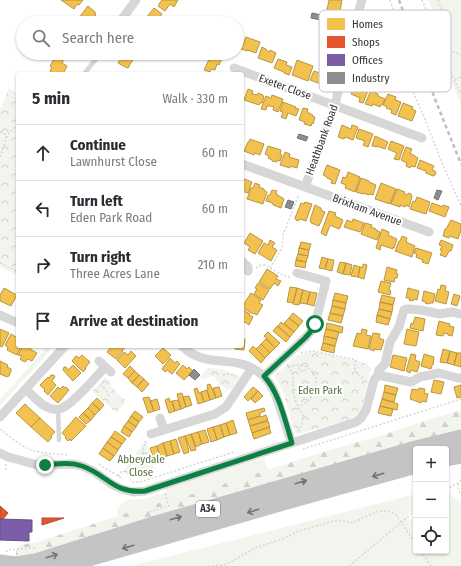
<!DOCTYPE html>
<html lang="en">
<head>
<meta charset="utf-8">
<style>
	:root { --surface:#fff; --page:#f7f7f7; --text:#2b2b33; --muted:#7c7c81; --line:#e1e1e2 }
	body { margin:0; font-family:"Fira Sans Condensed",sans-serif; background:var(--page); color:var(--text) }
	.controls { position:absolute; right:12px; bottom:12px; display:grid; overflow:hidden; border-radius:4px; box-shadow:0 1px 3px #0004 }
	.controls button { width:36px; height:36px; display:grid; place-items:center; padding:0; border:0; border-bottom:1px solid var(--line); background:var(--surface); color:var(--text); font:20px sans-serif }
	.stop { position:absolute; width:12px; height:12px; margin:-9px; border:3px solid #0b8043; border-radius:50%; background:#fff }
	.stop.end { background:#0b8043; border-color:#fff; box-shadow:0 1px 4px #0008 }
	.list { margin:0; padding:0; list-style:none }
	h2 { display:flex; justify-content:space-between; align-items:center; height:52px; margin:0; padding:0 16px; font-size:17px }
	h2 small { font-size:13px; font-weight:400; color:var(--muted) }
	.list li { display:grid; grid-template-columns:26px 1fr auto; gap:12px; align-items:center; box-sizing:border-box; height:56px; padding:0 16px; border-top:1px solid var(--line) }
	.list b { display:block; font-size:15px; white-space:nowrap }
	.list p { margin:0; font-size:13px; white-space:nowrap; color:var(--muted) }
	.list em { font-size:13px; font-style:normal; color:var(--muted) }
	.icon { flex:none; width:22px; height:22px; fill:none; stroke:currentColor; stroke-width:2; stroke-linecap:round; stroke-linejoin:round }
	.map { position:relative; flex:none; width:461px; height:566px; overflow:hidden }
	.search { position:absolute; background:var(--surface); box-shadow:0 1px 3px #0004; left:16px; top:16px; width:228px; height:44px; display:flex; align-items:center; gap:10px; box-sizing:border-box; padding:0 14px; border-radius:22px; color:var(--muted); font-size:15px }
	.panel { position:absolute; background:var(--surface); box-shadow:0 1px 3px #0004; left:16px; top:72px; width:228px; height:276px; border-radius:4px }
	.map>svg:first-child { display:block }
	.grass { fill:#f1f5ed }
	.forest { fill:url(#forest-firs) }
	.park { fill:url(#park-crowns) }
	.homes { fill:#f2c14e; stroke:#b99646 }
	.shops { fill:#e4572e; stroke:#af4c30 }
	.offices { fill:#7b5ea7; stroke:#655184 }
	.industry { fill:#8d8d92; stroke:#727276 }
	.lines { fill:none; stroke-linecap:round; stroke-linejoin:round }
	.path { stroke:#d6d6d6; stroke-width:1.5; stroke-dasharray:2 2; stroke-linecap:butt }
	.lane { stroke:#d7d7d7; stroke-width:4.5 }
	.street { stroke:#d7d7d7; stroke-width:9 }
	.highway { stroke:#c4c4c4; stroke-width:17 }
	.rail { stroke:#bebebe; stroke-width:2.5; stroke-dasharray:4 3; stroke-linecap:butt }
	.path-bridge { stroke:#d6d6d6; stroke-width:1.5; stroke-dasharray:2 2; stroke-linecap:butt }
	.oneway { stroke:#747474 }
	.route { stroke:#0b8043; stroke-width:5 }
	.labels { text-anchor:middle; dominant-baseline:central; stroke-width:4; stroke-linejoin:round; paint-order:stroke }
	.shield { fill:#fff; stroke:#707070; stroke-width:1 }
	.shield-label { font-size:10px; font-weight:bold; fill:#333 }
	.street-label { font-size:11px; fill:#333; stroke:#fff }
	.park-label { font-size:11px; fill:#56703f; stroke:#fff }
	.key { fill:#fff; stroke:#c2c2c2; stroke-width:1 }
	.key-label { font-size:11px; fill:#333 }
</style>
</head>
<body>
<div class="map">
<svg width="461" height="566" viewBox="0 0 461 566">
	<defs>
		<pattern id="forest-firs" width="22" height="20" patternUnits="userSpaceOnUse"><rect width="22" height="20" fill="#f1f5ed"/><path d="M5 1l3.5 6h-7zM16 11l3.5 6h-7z" fill="#cfd2cc"/></pattern>
		<pattern id="park-crowns" width="20" height="18" patternUnits="userSpaceOnUse"><rect width="20" height="18" fill="#f1f5ed"/><path d="M2 6a3 3 0 1 1 6 0M12 15a3 3 0 1 1 6 0" fill="none" stroke="#cfd2cc"/></pattern>
	</defs>
	<rect width="100%" height="100%" fill="#fff"/>
	<path class="grass" d="M 428,0 L 461,0 L 461,105 L 434,40 L 437,37 L 436,17 Z
		M 48,346 L 50,348 L 49,352 L 0,406 L 0,399 Z
		M 264,458 L 268,470 L 168,502 L 167,500 L 119,516 L 117,510 L 123,502 L 126,500 L 144,499 L 167,492 L 166,489 Z
		M 447,490 L 461,504 L 461,566 L 131,566 L 416,494 L 416,508 L 407,515 L 410,521 L 416,516 L 416,551 L 446,551 L 446,491 Z"/>
	<path class="forest" d="M 461,410 L 461,430 L 38,552 L 29,554 L 16,555 L 16,549 L 20,545 L 37,542 L 168,500 L 168,502 L 329,450 L 380,436 L 430,419 Z"/>
	<path class="park" d="M 9,88 L 18,94 L 18,276 L 0,267 L 0,110 Z
		M 313,351 L 365,363 L 371,368 L 361,409 L 356,416 L 350,419 L 299,434 L 295,432 L 282,389 L 275,377 L 275,375 L 295,357 Z
		M 208,368 L 221,369 L 240,376 L 236,383 L 235,382 L 234,384 L 235,385 L 232,389 L 228,390 L 218,383 L 216,378 L 213,376 L 202,379 L 200,377 Z
		M 105,378 L 107,378 L 111,382 L 111,387 L 126,401 L 116,413 L 93,392 L 93,390 Z
		M 147,442 L 155,473 C 142,477 136,479 123,472 L 142,445 Z"/>
	<path class="homes" d="M 61,0 L 83,0 L 79,5 L 77,4 L 74,9 Z
		M 162,0 L 178,0 L 174,7 L 170,4 L 165,11 L 158,6 L 159,5 L 159,4 Z
		M 329,0 L 342,0 L 339,17 L 326,15 Z
		M 88,6 L 95,12 L 96,19 L 94,23 L 85,22 L 84,23 L 75,23 Z
		M 154,8 L 162,14 L 155,23 L 146,23 L 148,20 L 146,18 Z
		M 246,37 L 260,42 L 256,53 L 247,50 L 247,51 L 241,49 Z
		M 262,47 L 266,49 L 266,50 L 269,52 L 270,50 L 276,53 L 272,63 L 258,58 Z
		M 121,53 L 133,53 L 133,54 L 136,56 L 130,64 L 129,67 L 127,68 L 118,63 L 122,57 L 120,55 Z
		M 212,53 L 218,53 L 217,54 L 223,56 L 219,65 L 217,64 L 215,70 L 211,69 L 210,72 L 204,70 Z
		M 58,55 L 64,59 L 62,63 L 67,66 L 63,74 L 49,74 L 52,67 L 50,66 L 54,59 L 56,60 Z
		M 278,59 L 287,62 L 286,65 L 292,67 L 289,75 L 284,73 L 284,72 L 274,68 Z
		M 297,60 L 313,66 L 308,81 L 292,75 Z
		M 314,71 L 320,73 L 320,72 L 328,75 L 325,84 L 321,83 L 321,84 L 310,80 Z
		M 356,84 L 364,87 L 363,89 L 368,91 L 363,103 L 359,102 L 360,98 L 351,94 Z
		M 248,89 L 253,91 L 252,94 L 257,95 L 258,93 L 263,95 L 263,96 L 264,97 L 262,103 L 260,103 L 259,105 L 244,100 Z
		M 371,90 L 375,91 L 375,93 L 378,94 L 378,96 L 385,99 L 382,105 L 381,105 L 380,107 L 373,104 L 372,106 L 365,104 Z
		M 388,94 L 396,97 L 395,100 L 401,102 L 396,115 L 391,113 L 392,110 L 386,108 L 387,107 L 383,105 Z
		M 272,95 L 283,99 L 278,112 L 273,110 L 274,107 L 270,106 L 267,106 L 266,110 L 261,109 L 266,96 L 271,98 Z
		M 283,102 L 296,107 L 295,108 L 299,109 L 296,116 L 288,113 L 286,119 L 281,117 L 283,112 L 280,111 Z
		M 403,103 L 413,107 L 412,109 L 416,111 L 412,121 L 398,116 Z
		M 303,108 L 308,109 L 307,112 L 313,115 L 312,116 L 315,117 L 313,124 L 312,123 L 311,126 L 304,124 L 305,122 L 299,120 Z
		M 342,125 L 351,129 L 352,125 L 358,127 L 353,140 L 345,137 L 344,139 L 338,137 Z
		M 359,129 L 373,134 L 368,147 L 363,145 L 365,141 L 356,138 Z
		M 375,136 L 388,142 L 385,149 L 377,146 L 377,147 L 372,146 Z
		M 250,139 L 264,144 L 260,155 L 255,153 L 254,155 L 244,151 L 248,142 L 249,142 Z
		M 391,141 L 404,146 L 399,160 L 394,159 L 397,153 L 388,149 Z
		M 268,146 L 281,150 L 280,154 L 282,155 L 280,161 L 277,160 L 277,162 L 272,161 L 272,160 L 268,158 L 269,156 L 265,154 Z
		M 406,147 L 412,149 L 410,153 L 418,158 L 415,167 L 411,166 L 410,168 L 406,166 L 407,163 L 401,160 Z
		M 285,152 L 290,154 L 289,157 L 299,160 L 297,168 L 290,166 L 290,168 L 280,165 Z
		M 420,160 L 434,166 L 432,170 L 435,171 L 436,173 L 435,175 L 433,176 L 426,173 L 426,171 L 417,168 Z
		M 327,165 L 340,170 L 335,184 L 331,183 L 332,180 L 327,178 L 327,177 L 323,175 Z
		M 348,172 L 360,177 L 355,192 L 345,188 L 346,185 L 341,183 L 343,177 L 346,178 Z
		M 242,178 L 252,182 L 248,193 L 242,191 Z
		M 361,178 L 369,181 L 369,182 L 376,185 L 373,195 L 370,194 L 369,195 L 363,193 L 363,194 L 356,192 Z
		M 255,183 L 260,185 L 259,187 L 264,189 L 264,190 L 267,192 L 263,204 L 247,199 L 251,188 L 253,188 Z
		M 381,183 L 396,189 L 390,204 L 375,199 Z
		M 397,189 L 405,192 L 404,194 L 406,195 L 409,193 L 411,194 L 412,196 L 411,200 L 409,207 L 406,205 L 405,207 L 400,205 L 400,207 L 391,204 Z
		M 272,190 L 277,191 L 276,194 L 284,199 L 281,208 L 273,205 L 273,203 L 266,201 L 268,195 L 270,195 Z
		M 417,197 L 430,202 L 426,214 L 410,209 L 413,201 L 415,202 Z
		M 305,202 L 312,204 L 306,221 L 300,219 L 298,221 L 296,220 L 295,218 L 301,203 L 304,204 Z
		M 432,203 L 443,207 L 443,205 L 449,207 L 445,217 L 429,211 Z
		M 315,205 L 321,208 L 321,210 L 325,212 L 319,226 L 311,223 L 310,220 Z
		M 329,211 L 336,213 L 335,216 L 343,220 L 340,228 L 339,229 L 330,225 L 326,236 L 321,233 Z
		M 353,219 L 364,223 L 360,232 L 344,227 L 347,220 L 352,222 Z
		M 451,220 L 461,224 L 461,230 L 458,239 L 450,236 L 449,238 L 443,236 L 445,229 L 446,229 Z
		M 365,223 L 372,225 L 371,227 L 376,229 L 376,230 L 380,232 L 377,240 L 361,234 Z
		M 382,229 L 389,232 L 388,235 L 397,239 L 394,248 L 393,247 L 393,249 L 381,245 L 380,250 L 376,248 Z
		M 250,233 L 263,241 L 255,254 L 248,250 L 250,247 L 244,243 Z
		M 402,236 L 407,238 L 406,242 L 415,246 L 412,257 L 395,251 L 399,241 L 400,241 Z
		M 270,240 L 275,243 L 272,247 L 277,250 L 271,261 L 258,253 L 264,243 L 268,245 Z
		M 441,240 L 453,245 L 451,251 L 449,251 L 446,257 L 440,255 L 442,251 L 440,250 L 442,246 L 439,245 Z
		M 301,242 L 311,244 L 309,250 L 299,248 Z
		M 299,248 L 309,250 L 308,256 L 298,254 Z
		M 416,248 L 432,253 L 428,264 L 422,262 L 423,260 L 416,257 L 417,254 L 414,253 Z
		M 298,254 L 308,256 L 306,262 L 296,260 Z
		M 322,257 L 328,259 L 325,269 L 319,268 Z
		M 328,259 L 334,260 L 332,271 L 325,269 Z
		M 296,260 L 306,262 L 305,268 L 295,266 Z
		M 340,262 L 346,263 L 343,274 L 337,272 Z
		M 346,263 L 352,265 L 350,275 L 343,274 Z
		M 363,264 L 367,265 L 364,279 L 358,277 L 360,267 L 363,267 Z
		M 354,265 L 360,267 L 358,277 L 351,276 Z
		M 387,267 L 397,270 L 396,273 L 398,274 L 397,278 L 395,278 L 394,282 L 384,280 Z
		M 267,269 L 278,276 L 276,279 L 281,281 L 278,286 L 274,283 L 270,289 L 259,282 Z
		M 381,281 L 391,283 L 389,290 L 391,291 L 390,295 L 378,292 Z
		M 258,283 L 269,290 L 263,300 L 254,294 L 257,289 L 255,288 Z
		M 441,285 L 446,286 L 445,291 L 449,292 L 446,304 L 435,301 L 438,289 L 440,290 Z
		M 290,287 L 297,288 L 293,303 L 287,302 Z
		M 4,288 L 17,295 L 11,306 L 0,301 L 0,295 Z
		M 297,288 L 303,290 L 299,305 L 293,304 Z
		M 408,288 L 419,291 L 417,300 L 414,299 L 413,301 L 409,300 L 410,298 L 406,298 Z
		M 303,290 L 310,292 L 307,304 L 300,303 Z
		M 424,291 L 435,294 L 433,303 L 430,303 L 429,304 L 425,303 L 426,302 L 422,301 Z
		M 310,292 L 317,293 L 314,306 L 307,304 Z
		M 251,293 L 261,300 L 259,303 L 263,305 L 257,315 L 253,313 L 253,314 L 242,307 Z
		M 335,293 L 348,296 L 346,303 L 333,300 Z
		M 454,294 L 460,296 L 457,306 L 451,304 Z
		M 382,295 L 395,298 L 393,305 L 380,302 Z
		M 333,300 L 346,303 L 345,309 L 332,306 Z
		M 380,302 L 393,305 L 392,312 L 379,309 Z
		M 332,306 L 345,309 L 343,316 L 330,313 Z
		M 242,309 L 250,314 L 249,315 L 253,317 L 249,325 L 245,322 L 244,323 L 242,322 Z
		M 379,309 L 392,312 L 390,319 L 377,315 Z
		M 293,313 L 303,321 L 299,326 L 289,318 Z
		M 330,313 L 343,316 L 341,323 L 328,320 Z
		M 377,315 L 390,319 L 388,325 L 376,322 Z
		M 415,317 L 425,319 L 423,331 L 410,328 L 411,323 L 413,324 Z
		M 289,318 L 299,326 L 294,332 L 284,323 Z
		M 439,321 L 450,324 L 449,326 L 454,327 L 452,336 L 448,335 L 448,334 L 444,333 L 443,336 L 436,335 Z
		M 281,322 L 294,332 L 290,337 L 278,326 Z
		M 327,323 L 343,327 L 342,333 L 326,329 Z
		M 277,326 L 290,337 L 286,342 L 273,331 Z
		M 0,329 L 9,333 L 2,347 L 0,346 Z
		M 326,329 L 339,332 L 337,339 L 324,336 Z
		M 362,329 L 367,330 L 366,335 L 371,336 L 368,349 L 353,346 L 357,333 L 361,334 Z
		M 407,329 L 419,332 L 416,346 L 404,344 Z
		M 268,332 L 280,343 L 275,348 L 264,336 Z
		M 373,333 L 380,334 L 379,338 L 384,340 L 381,350 L 374,349 L 374,351 L 369,349 Z
		M 11,334 L 18,338 L 18,346 L 21,346 L 17,355 L 7,350 L 8,347 L 5,345 Z
		M 324,336 L 337,339 L 335,346 L 323,343 Z
		M 242,338 L 245,339 L 244,350 L 235,349 L 235,348 L 230,347 L 230,346 L 242,346 Z
		M 266,339 L 275,348 L 270,353 L 261,344 Z
		M 323,343 L 335,346 L 334,353 L 321,350 Z
		M 261,344 L 270,353 L 265,358 L 256,349 Z
		M 23,346 L 31,346 L 30,349 L 37,353 L 32,361 L 28,359 L 25,362 L 21,360 L 20,359 L 22,356 L 18,355 Z
		M 112,346 L 118,346 L 119,347 L 120,346 L 126,347 L 122,350 L 123,351 L 116,359 L 107,352 Z
		M 253,346 L 265,358 L 261,363 L 249,351 Z
		M 163,348 L 171,355 L 163,364 L 155,356 Z
		M 443,349 L 450,351 L 447,363 L 440,362 Z
		M 131,351 L 136,356 L 125,368 L 117,360 L 124,352 L 128,355 Z
		M 450,351 L 457,353 L 454,365 L 447,363 Z
		M 457,353 L 461,353 L 461,367 L 454,365 Z
		M 411,354 L 416,355 L 415,360 L 420,362 L 417,372 L 411,370 L 410,373 L 406,371 Z
		M 424,354 L 434,357 L 433,365 L 432,365 L 431,369 L 421,366 Z
		M 82,355 L 90,362 L 85,368 L 86,369 L 83,372 L 72,361 L 76,356 L 79,358 Z
		M 393,355 L 407,358 L 404,371 L 390,367 Z
		M 170,358 L 175,363 L 177,361 L 180,364 L 172,374 L 167,370 L 165,372 L 162,369 Z
		M 0,361 L 8,365 L 7,367 L 11,369 L 11,371 L 9,376 L 7,377 L 0,374 Z
		M 73,365 L 81,373 L 73,381 L 63,370 L 64,367 L 66,367 L 68,370 Z
		M 183,365 L 187,369 L 189,367 L 193,371 L 184,380 L 176,373 Z
		M 130,366 L 135,371 L 128,378 L 123,374 Z
		M 135,371 L 139,375 L 132,383 L 128,378 Z
		M 51,375 L 53,375 L 55,376 L 54,378 L 52,381 L 56,385 L 48,395 L 44,391 L 45,390 L 40,385 L 48,377 L 49,378 Z
		M 139,375 L 144,379 L 137,387 L 132,383 Z
		M 144,379 L 149,384 L 142,392 L 137,387 Z
		M 434,380 L 444,382 L 441,394 L 431,392 Z
		M 210,384 L 216,398 L 210,400 L 207,390 L 208,390 L 207,385 Z
		M 385,385 L 398,388 L 396,395 L 384,392 Z
		M 461,385 L 461,397 L 457,398 L 454,387 Z
		M 63,386 L 65,388 L 66,387 L 69,390 L 58,403 L 50,396 L 58,387 L 60,389 Z
		M 219,387 L 222,396 L 216,398 L 213,388 Z
		M 253,387 L 258,391 L 248,401 L 244,397 Z
		M 197,388 L 199,393 L 201,392 L 204,402 L 198,404 L 194,389 Z
		M 419,388 L 425,389 L 424,393 L 428,394 L 426,402 L 422,401 L 421,403 L 410,399 L 412,389 L 418,390 Z
		M 207,390 L 210,400 L 204,402 L 201,392 Z
		M 258,391 L 263,396 L 255,403 L 251,399 Z
		M 384,392 L 396,395 L 394,402 L 382,399 Z
		M 182,393 L 186,407 L 181,409 L 177,394 Z
		M 189,396 L 192,405 L 186,407 L 183,397 Z
		M 149,397 L 154,411 L 148,413 L 143,398 Z
		M 97,398 L 104,405 L 100,410 L 92,403 Z
		M 169,398 L 170,402 L 172,401 L 175,411 L 169,413 L 165,400 Z
		M 157,399 L 160,409 L 154,411 L 150,401 Z
		M 382,399 L 398,404 L 397,410 L 380,406 Z
		M 178,400 L 181,409 L 175,411 L 172,401 Z
		M 92,403 L 100,410 L 95,415 L 88,408 Z
		M 25,404 L 40,418 L 31,427 L 16,413 Z
		M 380,406 L 393,409 L 391,416 L 378,413 Z
		M 88,408 L 95,415 L 91,420 L 83,413 Z
		M 264,408 L 265,411 L 260,413 L 260,416 L 248,420 L 246,413 Z
		M 135,411 L 143,417 L 139,422 L 131,416 Z
		M 83,413 L 91,420 L 86,424 L 79,417 Z
		M 266,415 L 268,420 L 250,426 L 248,420 L 260,416 L 261,417 Z
		M 131,416 L 139,422 L 136,427 L 128,421 Z
		M 76,417 L 86,426 L 71,441 L 70,439 L 68,441 L 65,438 L 66,437 L 62,433 Z
		M 40,418 L 55,432 L 51,436 L 52,437 L 48,442 L 31,427 Z
		M 233,420 L 237,433 L 230,435 L 226,423 Z
		M 128,421 L 136,427 L 132,432 L 124,426 Z
		M 268,421 L 270,427 L 252,433 L 250,426 Z
		M 226,423 L 230,435 L 224,437 L 220,425 Z
		M 220,425 L 224,437 L 217,440 L 213,427 Z
		M 124,426 L 132,432 L 129,437 L 121,432 Z
		M 213,427 L 217,440 L 211,442 L 207,429 Z
		M 269,427 L 271,433 L 254,439 L 252,433 Z
		M 205,430 L 209,442 L 202,444 L 198,432 Z
		M 115,431 L 126,439 L 122,444 L 111,437 Z
		M 198,432 L 202,444 L 196,447 L 191,434 Z
		M 191,434 L 196,450 L 191,451 L 185,436 Z
		M 185,436 L 189,452 L 184,454 L 178,438 Z
		M 111,437 L 122,444 L 118,450 L 107,442 Z
		M 176,439 L 180,452 L 174,454 L 170,441 Z
		M 170,441 L 174,454 L 167,456 L 163,443 Z
		M 107,442 L 118,450 L 114,456 L 103,448 Z
		M 163,443 L 167,456 L 161,458 L 157,446 Z
		M 157,446 L 161,461 L 155,463 L 150,448 Z
		M 103,448 L 114,456 L 110,461 L 99,454 Z"/>
	<path class="shops" d="M 0,506 L 8,513 L 3,519 L 0,519 Z
		M 42,518 L 64,518 L 42,525 Z"/>
	<path class="offices" d="M 0,519 L 32,520 L 32,532 L 29,532 L 29,541 L 0,540 Z"/>
	<path class="industry" d="M 312,13 L 321,15 L 321,20 L 311,18 Z
		M 299,134 L 308,137 L 306,141 L 297,138 Z
		M 437,190 L 442,191 L 438,200 L 434,198 Z
		M 288,200 L 294,202 L 291,209 L 285,207 Z
		M 194,369 L 200,375 L 195,380 L 189,375 Z"/>
	<g class="lines">
		<path class="path" d="M 390,0 L 403,35 L 409,68 L 410,85 L 425,119 L 440,158 L 461,206
			M 422,0 L 430,18 L 429,19
			M 438,0 C 444,13 444,23 444,37
			M 430,18 L 437,37 L 444,37 L 449,50 L 448,62 L 449,69 L 461,94
			M 357,42 L 366,42 L 388,34
			M 449,50 L 461,55
			M 455,79 L 461,77
			M 0,132 L 5,134 L 6,138
			M 0,157 C 5,146 5,131 18,126
			M 0,263 L 18,272
			M 256,268 L 261,265 L 265,265 L 284,276 L 290,277
			M 270,268 L 282,248 L 283,235 L 299,194
			M 301,353 L 313,351 L 356,360 C 354,368 354,367 357,373 C 360,377 359,377 365,378
			M 302,365 L 299,368 L 300,370 L 301,371 L 305,371 L 306,369 L 306,367
			M 288,366 L 293,374 L 293,387 L 295,400 L 303,416 L 302,425 L 298,432
			M 289,367 C 306,359 322,375 314,392 C 311,399 305,403 299,407
			M 223,375 L 229,374 L 236,376
			M 100,385 L 104,388 L 109,396
			M 0,429 C 9,436 19,445 29,449 C 41,454 55,453 67,455
			M 303,449 L 461,399
			M 99,464 L 123,479
			M 138,464 L 142,459 L 144,445 L 146,444 L 145,441
			M 6,470 L 6,464
			M 118,476 L 122,471
			M 461,480 C 457,484 457,489 461,494
			M 132,482 L 140,482 L 234,452
			M 446,489 L 458,483
			M 149,512 L 169,506 L 165,493
			M 421,551 L 431,566
			M 7,552 L 7,550 L 35,548
			M 208,566 L 224,565 L 231,562 L 255,548 L 282,539 L 299,531 L 333,521 L 346,521 L 352,523 L 379,511 L 389,511 L 396,515 L 416,544
			M 349,566 L 416,510"/>
		<path class="lane" d="M 84,74 L 96,59 L 99,53
			M 58,409 L 59,440"/>
		<path class="street" d="M 119,23 L 136,0
			M 234,68 L 422,138
			M 242,164 L 429,232
			M 305,187 L 335,105 L 350,40 L 362,0
			M 242,261 L 248,267 L 248,271
			M 0,315 L 18,323
			M 182,346 C 193,357 206,360 221,361 C 229,362 237,362 245,365 C 268,373 275,390 281,411 C 285,422 288,433 292,443
			M 99,361 L 111,372
			M 378,375 L 411,382 L 420,377 L 439,373 L 458,378 L 461,378
			M 264,376 L 305,338 L 313,329 L 315,324 L 326,281 L 297,273
			M 26,389 C 33,396 43,408 53,409 C 56,410 60,409 62,408 C 74,403 96,377 105,367
			M 0,417 L 65,346
			M 160,418 L 164,430
			M 151,434 L 215,414 L 226,407 L 252,368
			M 0,453 L 8,457 L 38,465 L 73,464 L 82,466 L 93,471 L 113,485 L 122,489 L 133,492 L 145,491 L 356,422 L 361,418 L 366,410 L 374,380 L 378,375 L 379,370 L 385,364 L 390,342 L 399,327 L 403,313 L 404,310 L 406,309 L 409,309 L 421,310 L 440,314 L 452,312 L 461,314"/>
		<path class="highway" d="M 416,449 L 461,438
			M 446,458 L 461,455
			M 0,563 L 15,565 L 35,562 L 153,525 L 416,449
			M 61,566 L 290,500 L 416,465"/>
		<path class="rail" d="M 399,0 L 435,99 L 461,164"/>
		<path class="path-bridge" d="M 388,34 L 429,19"/>
	</g>
	<defs><path id="oneway-shaft" d="M-6 0H5M1.5-3L5.5 0L1.5 3" fill="none" stroke-width="1.6" stroke-linecap="round" stroke-linejoin="round"/></defs>
	<g class="oneway">
		<use href="#oneway-shaft" transform="translate(378 475) rotate(164)"/>
		<use href="#oneway-shaft" transform="translate(301 482) rotate(-16)"/>
		<use href="#oneway-shaft" transform="translate(253 511) rotate(163)"/>
		<use href="#oneway-shaft" transform="translate(176 518) rotate(-16)"/>
		<use href="#oneway-shaft" transform="translate(128 547) rotate(164)"/>
		<use href="#oneway-shaft" transform="translate(52 556) rotate(-17)"/>
	</g>
	<g class="lines">
		<path class="route" d="M 45,465 C 58,464 70,462 82,466 C 108,475 113,494 145,491 L 292,443 C 285,421 280,394 264,376 L 305,338 L 313,329 L 315,324"/>
	</g>
	<g class="labels">
		<rect class="shield" x="196" y="501" width="24" height="16" rx="3"/>
		<g class="shield-label">
			<text x="208" y="509">A34</text>
		</g>
		<g class="street-label">
			<text transform="translate(285 87) rotate(20)">Exeter Close</text>
			<text transform="translate(322 140) rotate(-70)">Heathbank Road</text>
			<text transform="translate(367 210) rotate(20)">Brixham Avenue</text>
		</g>
		<g class="park-label">
			<text x="320" y="390">Eden Park</text>
			<text x="141" y="459">Abbeydale<tspan x="141" dy="13">Close</tspan></text>
		</g>
	</g>
	<rect x="319" y="10" width="132" height="82" rx="6" class="key"/>
	<rect x="327" y="18" width="18" height="12" fill="#f2c14e"/>
	<rect x="327" y="36" width="18" height="12" fill="#e4572e"/>
	<rect x="327" y="54" width="18" height="12" fill="#7b5ea7"/>
	<rect x="327" y="72" width="18" height="12" fill="#8d8d92"/>
	<g class="key-label">
		<text x="352" y="28">Homes</text>
		<text x="352" y="46">Shops</text>
		<text x="352" y="64">Offices</text>
		<text x="352" y="82">Industry</text>
	</g>
</svg>
<div class="controls">
<button>+</button>
<button>−</button>
<button><svg class="icon" aria-label="locate" viewBox="0 0 24 24"><circle cx="12" cy="12" r="6"/><path d="M12 2v4M12 18v4M2 12h4M18 12h4"/></svg></button>
</div>
<div class="stop" style="left:315px;top:324px"></div>
<div class="stop end" style="left:45px;top:465px"></div>
<div class="search"><svg class="icon" aria-label="search" viewBox="0 0 24 24"><circle cx="10" cy="10" r="6"/><path d="M15 15l6 6"/></svg>Search here</div>
<section class="panel">
<h2>5 min<small>Walk · 330 m</small></h2>
<ul class="list">
<li><svg class="icon" aria-label="ahead" viewBox="0 0 24 24"><path d="M12 20V5M6 11l6-6 6 6"/></svg><div><b>Continue</b><p>Lawnhurst Close</p></div><em>60 m</em></li>
<li><svg class="icon" aria-label="left" viewBox="0 0 24 24"><path d="M17 20v-9H6M10 6l-5 5 5 5"/></svg><div><b>Turn left</b><p>Eden Park Road</p></div><em>60 m</em></li>
<li><svg class="icon" aria-label="right" viewBox="0 0 24 24"><path d="M7 20v-9h11M14 6l5 5-5 5"/></svg><div><b>Turn right</b><p>Three Acres Lane</p></div><em>210 m</em></li>
<li><svg class="icon" aria-label="arrive" viewBox="0 0 24 24"><path d="M6 21V4h12l-3 4 3 4H6"/></svg><div><b>Arrive at destination</b></div></li>
</ul>
</section>
</div>
</body>
</html>
